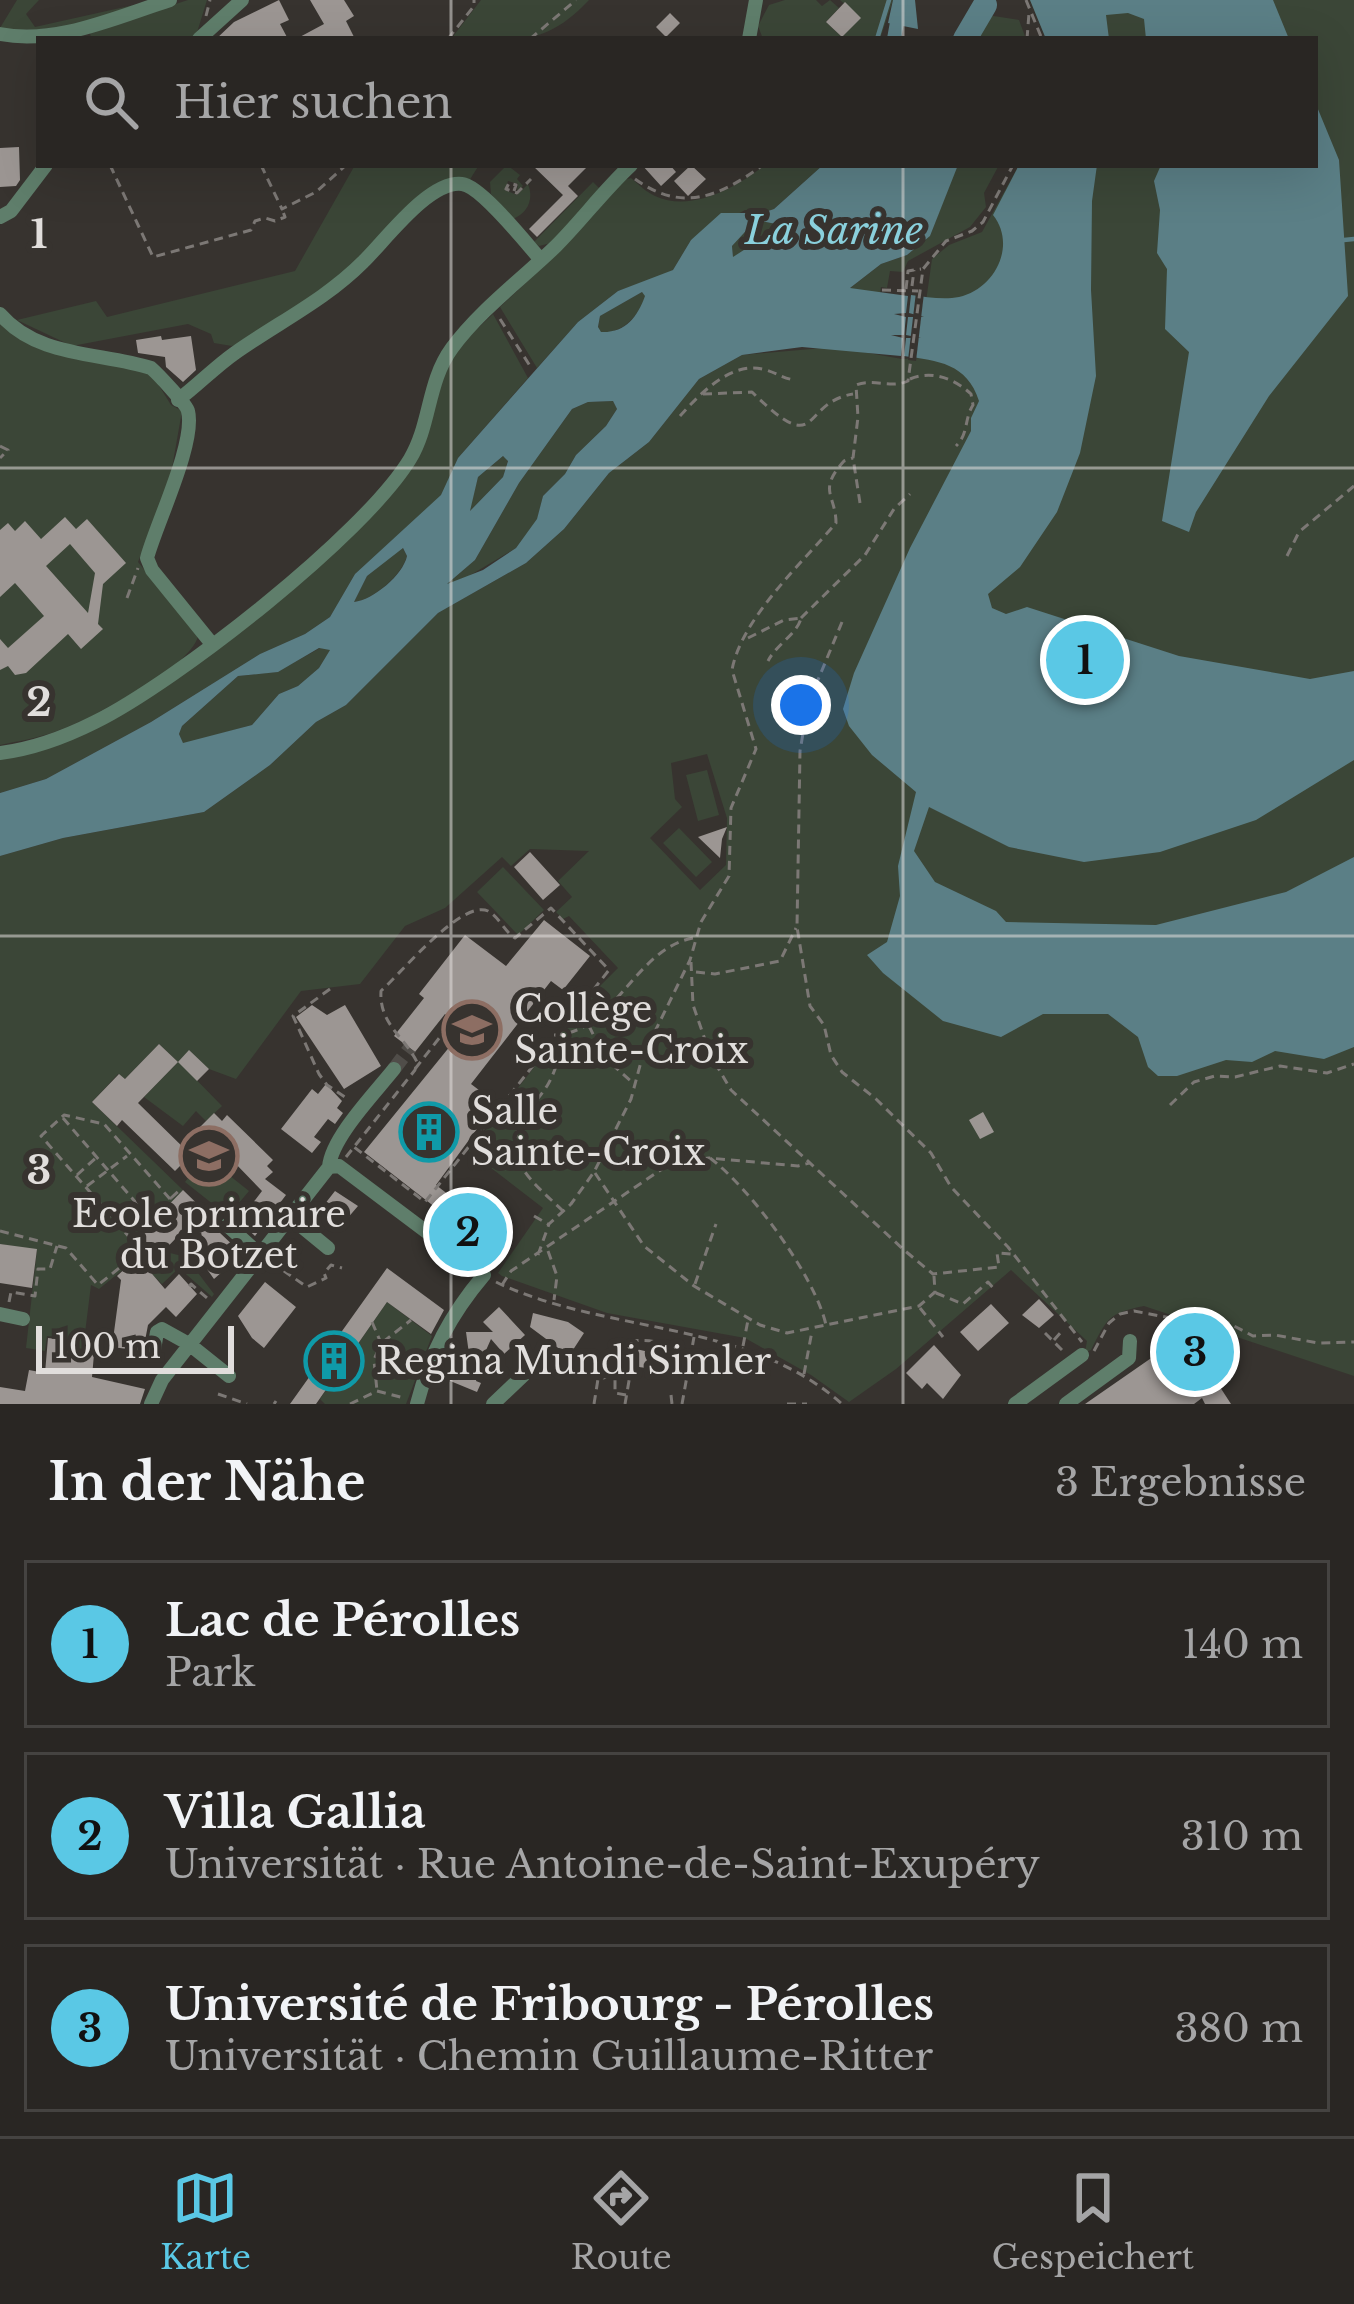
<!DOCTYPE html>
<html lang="de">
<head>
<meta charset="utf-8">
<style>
	:root { --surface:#292623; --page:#353230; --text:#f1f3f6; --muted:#a5a5a6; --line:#454341; --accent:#5ac8e5 }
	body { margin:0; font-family:"Libre Baskerville",serif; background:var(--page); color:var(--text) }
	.scale { position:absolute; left:36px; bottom:30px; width:198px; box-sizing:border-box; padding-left:12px; border:6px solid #e1dedc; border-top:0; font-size:33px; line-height:42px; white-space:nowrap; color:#e1dedc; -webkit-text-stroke:9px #37332f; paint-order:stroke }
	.you { position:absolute; left:801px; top:705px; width:42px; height:42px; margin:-30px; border:9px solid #fff; border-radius:50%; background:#1a73e8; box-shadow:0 0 0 18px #1a73e833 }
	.badge { display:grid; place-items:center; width:78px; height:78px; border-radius:50%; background:var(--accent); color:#111; font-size:39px; font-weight:700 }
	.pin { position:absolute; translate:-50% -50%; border:6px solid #fff; box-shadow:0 3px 12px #0006 }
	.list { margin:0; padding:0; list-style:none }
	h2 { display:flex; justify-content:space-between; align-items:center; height:156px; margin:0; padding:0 48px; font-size:51px }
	h2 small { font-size:39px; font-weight:400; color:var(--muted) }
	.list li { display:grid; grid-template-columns:78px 1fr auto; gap:36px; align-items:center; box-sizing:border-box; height:168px; margin:0 24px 24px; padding:0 24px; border:3px solid var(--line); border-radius:0px }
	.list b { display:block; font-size:45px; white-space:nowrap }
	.list p { margin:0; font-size:39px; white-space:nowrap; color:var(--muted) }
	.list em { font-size:39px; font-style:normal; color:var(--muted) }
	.icon { flex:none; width:66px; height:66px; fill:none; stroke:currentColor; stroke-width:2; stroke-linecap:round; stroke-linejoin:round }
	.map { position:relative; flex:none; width:1354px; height:1404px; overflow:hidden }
	.search { position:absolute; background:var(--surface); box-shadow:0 12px 48px #0002; left:36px; right:36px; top:36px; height:132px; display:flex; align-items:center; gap:30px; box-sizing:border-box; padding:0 42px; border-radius:0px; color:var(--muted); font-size:45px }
	.sheet { height:732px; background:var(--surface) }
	nav { display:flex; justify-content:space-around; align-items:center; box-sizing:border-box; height:168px; border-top:3px solid var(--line); background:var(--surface); font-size:33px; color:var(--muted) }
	nav a { display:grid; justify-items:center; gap:6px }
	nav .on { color:var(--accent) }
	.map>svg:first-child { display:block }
	.green { fill:#3b4637; fill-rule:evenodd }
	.water { fill:#5b7f86; fill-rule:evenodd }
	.pier { fill:#37332f }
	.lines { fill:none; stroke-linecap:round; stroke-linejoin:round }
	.stream { stroke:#5b7f86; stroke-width:4.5 }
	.canal { stroke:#5b7f86; stroke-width:14 }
	.river { stroke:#5b7f86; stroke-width:24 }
	.building { fill:#9c9693; fill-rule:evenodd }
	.minor-tunnel { stroke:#504d49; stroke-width:14; stroke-dasharray:14 7; stroke-linecap:butt }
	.path { stroke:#7c7875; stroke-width:3; stroke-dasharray:9 6; stroke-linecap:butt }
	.minor { stroke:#5f7e6b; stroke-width:14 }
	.grid { fill:none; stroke:#e1dedc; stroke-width:3; stroke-opacity:0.55 }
	.labels { text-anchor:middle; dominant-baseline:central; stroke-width:12; stroke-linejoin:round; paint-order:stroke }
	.poi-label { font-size:36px; fill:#e1dedc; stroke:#37332f; text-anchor:start }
	.water-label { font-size:39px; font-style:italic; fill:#8ad0dc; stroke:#37332f }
	.grid-label { font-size:39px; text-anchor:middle; font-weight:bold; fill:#e1dedc; stroke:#37332f; stroke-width:12; stroke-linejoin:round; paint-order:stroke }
</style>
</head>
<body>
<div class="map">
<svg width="1354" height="1404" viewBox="0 0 1354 1404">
	<rect width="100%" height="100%" fill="#37332f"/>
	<path class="green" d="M 17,0 L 39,0 L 26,14 L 35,27 L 156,0 C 102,18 58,35 0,28 Z
		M 188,0 L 207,0 L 195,39 L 91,39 L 90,32 Z
		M 481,0 L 589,0 C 543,49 514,39 451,39 Z
		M 816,0 L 822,6 L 830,0 L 839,8 L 826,22 L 842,37 L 860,18 L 840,0 L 893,0 L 880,39 L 763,39 L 758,26 L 769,5 L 785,0 Z
		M 1030,0 L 1354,0 L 1354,1376 L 1144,1306 C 1108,1313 1107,1319 1091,1350 L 1085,1352 L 1087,1341 L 1011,1270 L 896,1369 L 849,1402 L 811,1375 L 745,1338 L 607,1313 L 502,1276 L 498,1273 L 543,1208 L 469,1151 L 588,998 L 618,968 L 569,916 L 563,919 L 556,912 L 572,897 L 558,881 L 589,851 L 530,849 L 511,866 L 502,857 L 445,908 L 405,926 L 360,984 L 301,991 L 236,1079 L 209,1069 L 189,1051 L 179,1062 L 222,1106 L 206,1121 L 196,1111 L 183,1126 L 144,1097 L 178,1062 L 159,1044 L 125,1079 L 118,1074 L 92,1102 L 183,1190 L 127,1248 L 136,1259 L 99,1289 L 91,1285 L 83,1349 L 67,1346 L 67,1338 L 47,1336 L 45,1351 L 26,1348 L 37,1250 L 0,1244 L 0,856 L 63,838 L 204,812 L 270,765 L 316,722 L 346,705 L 438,613 L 526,563 L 564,529 L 609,473 L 649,442 L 699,379 L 742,355 L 835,347 L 902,359 L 918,358 L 932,259 L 949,245 L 982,232 L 1019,165 L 1315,165 L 1315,39 L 1046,39 ZM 707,754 L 727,818 L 726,865 L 700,890 L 650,838 L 682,807 L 675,799 L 671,763 Z
		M 987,15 L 1019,20 L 1026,39 L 973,39 Z
		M 355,165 L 479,165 L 469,181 L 456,181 L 343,278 L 244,342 L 232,346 L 214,343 L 211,334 L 188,324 L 72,346 L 17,320 L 96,301 L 107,317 L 295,271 Z
		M 507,165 L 520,175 L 517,179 L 523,186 L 517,191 L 518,184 L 508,181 L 505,190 L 517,195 L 528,184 C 534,199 528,213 513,219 L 491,194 L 490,182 Z
		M 765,165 L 823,165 L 774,209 L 762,213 L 745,210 L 691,240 L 673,270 L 665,275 L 618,291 L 578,322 L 537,368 L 500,307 L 560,251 L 624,180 L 631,178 C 638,184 646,192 655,196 C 692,213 737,187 765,165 Z
		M 957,165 L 999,165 L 984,193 L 986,207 L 970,227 L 908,261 L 903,272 L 890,271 L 887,288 L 881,287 L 880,293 L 849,289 L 881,264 L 907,255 L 930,236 Z
		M 593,182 L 601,190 L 551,243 L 539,246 L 534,242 Z
		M 756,220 L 776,224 L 774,239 L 750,246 L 733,258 L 732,246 Z
		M 642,292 L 646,296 C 637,317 625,332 601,333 L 598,328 L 600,316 Z
		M 493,314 L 528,378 L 458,458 L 442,495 L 355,574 L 330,617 L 305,634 L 260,654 L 151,722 L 46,779 L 0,793 L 0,757 L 25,753 L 215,648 L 401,478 L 434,393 L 458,347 Z
		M 0,323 C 40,360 99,361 150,371 L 171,405 L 182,411 L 169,485 L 138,562 L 198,636 C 190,669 89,720 57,731 C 38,738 19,741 0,745 Z
		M 613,401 L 617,409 L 606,426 L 576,455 L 565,474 L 543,496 L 537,520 L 516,548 L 452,586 L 447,584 L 475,560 L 519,483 L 572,409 L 588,402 Z
		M 503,456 L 508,460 L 503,477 L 469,512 L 478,477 Z
		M 402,547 L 407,556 C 402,575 373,600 354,602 L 367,576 Z
		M 320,648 L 331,649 L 319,668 L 298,686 L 279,694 L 252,725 L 183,744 L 179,734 L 182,726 L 238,676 L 277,672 Z
		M 707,770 L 719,815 L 698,821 L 686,775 Z
		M 679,828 L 712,862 L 696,877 L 663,843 Z
		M 503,867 L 544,910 L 518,935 L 477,892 Z
		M 205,1156 L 249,1191 L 228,1216 L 185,1182 Z
		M 170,1253 L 186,1257 L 214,1294 L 212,1297 L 179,1268 L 162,1284 L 151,1273 Z
		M 387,1302 L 432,1336 L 406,1404 L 325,1404 L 320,1399 Z"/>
	<path class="water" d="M 893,0 L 915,0 L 918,29 L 888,23 Z
		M 1030,0 L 1273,0 L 1289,39 L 1146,39 L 1144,19 L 1128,13 L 1106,15 L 1109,39 L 1046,39 Z
		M 1315,102 L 1339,160 L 1348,296 L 1269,396 L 1196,512 L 1189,532 L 1162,521 L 1189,352 L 1165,329 L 1167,269 L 1157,253 L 1160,210 L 1154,181 L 1161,165 L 1315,165 Z
		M 823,165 L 958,165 L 930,236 L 907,255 L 881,264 L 850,288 L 908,296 L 906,313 L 894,314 L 906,317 L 904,335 L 891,335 L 903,338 L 901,356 L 802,347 L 742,355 L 699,379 L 649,442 L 609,473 L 564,529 L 526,563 L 438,613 L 346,705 L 316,722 L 270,765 L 204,812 L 63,838 L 0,856 L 0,793 L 46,779 L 151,722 L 260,654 L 305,634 L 330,617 L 355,574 L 441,495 L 458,458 L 578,322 L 618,291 L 673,270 L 691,240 L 721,213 L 762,213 L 774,209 ZM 756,220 L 776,224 L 774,239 L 750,246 L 733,257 L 732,246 ZM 642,292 L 645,296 C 637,318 625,333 601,332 L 598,327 L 600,316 ZM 613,401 L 617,409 L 606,426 L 576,455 L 565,474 L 543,496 L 537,519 L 516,548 L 483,570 L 447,584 L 475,560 L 519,483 L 572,409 L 588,402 ZM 503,456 L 508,461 L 503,477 L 470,511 L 478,477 ZM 403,548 L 407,556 C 403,575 373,600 354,602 L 367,576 ZM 319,648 L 330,650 L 319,668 L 298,686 L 279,694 L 252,725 L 183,743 L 179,734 L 182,726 L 238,676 L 278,672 Z
		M 1019,165 L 1097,165 L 1092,201 L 1091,290 L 1096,376 L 1080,453 L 1057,512 L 1020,567 L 988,594 L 992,608 L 1006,614 L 1027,607 L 1179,656 L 1310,679 L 1354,671 L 1354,760 L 1256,820 L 1160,852 L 1084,862 L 1009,847 L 929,807 L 914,851 L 935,882 L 996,911 L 1006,922 L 1156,925 L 1286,892 L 1354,857 L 1354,1047 L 1324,1059 L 1275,1051 L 1252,1062 L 1226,1060 L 1177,1076 L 1158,1076 L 1148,1067 L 1138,1037 L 1108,1014 L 1043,1014 L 1001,1037 L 943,1021 L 883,973 L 867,955 L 887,942 L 900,896 L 898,866 L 916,792 L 872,755 L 849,726 L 843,709 L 854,673 L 910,548 L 971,431 L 971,418 L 979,401 C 967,363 938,361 904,356 L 906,338 L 921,338 L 906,335 L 908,317 L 924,317 L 909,313 L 911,295 C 926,297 944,300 959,297 C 995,289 1017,245 993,215 Z"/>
	<path class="pier" d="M 916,292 L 924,293 L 916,361 L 908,360 Z"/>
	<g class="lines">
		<path class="stream" d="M 877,39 L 889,0
			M 1344,240 L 1354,239"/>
		<path class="canal" d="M 894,39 L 901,0"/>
		<path class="river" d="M 965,39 L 985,5"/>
	</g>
	<path class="building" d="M 279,0 L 289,20 L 280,24 L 288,39 L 216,39 L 234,22 Z
		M 310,0 L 344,0 L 354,16 L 346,21 L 355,39 L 296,39 L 324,24 Z
		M 845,2 L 861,18 L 842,37 L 826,22 Z
		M 670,13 L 680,23 L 666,37 L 656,27 Z
		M 19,147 L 20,180 L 16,186 L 0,187 L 0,148 Z
		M 532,165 L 589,165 L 568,186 L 578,196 L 537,237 L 529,229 L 563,195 Z
		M 642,165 L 670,165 L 676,172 L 661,186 Z
		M 691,165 L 706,179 L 688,196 L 674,181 Z
		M 161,336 L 162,340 L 191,336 L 196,370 L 183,382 L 166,367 L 165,357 L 138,353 L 136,340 Z
		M 65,517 L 76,529 L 87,519 L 126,563 L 103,584 L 98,624 L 103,629 L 81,649 L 68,634 L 26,673 L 15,675 L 8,666 L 0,670 L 0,639 L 8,648 L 44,616 L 15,583 L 0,597 L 0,530 L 8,523 L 15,531 L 25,521 L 41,539 ZM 70,544 L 95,573 L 88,613 L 46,566 Z
		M 727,827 L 722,839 L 720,858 L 698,837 Z
		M 530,852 L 560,885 L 543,900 L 514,867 Z
		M 544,920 L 590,956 L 563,990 L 551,981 L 471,1084 L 496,1103 L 436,1185 L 511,1243 L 492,1267 L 432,1222 L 440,1211 L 364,1152 L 464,1029 L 445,1014 L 415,1052 L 394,1036 L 424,998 L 419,994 L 465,935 L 506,966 Z
		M 312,1005 L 327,1015 L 345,1005 L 381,1066 L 344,1089 L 296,1017 Z
		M 159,1044 L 178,1062 L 138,1103 L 191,1155 L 175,1171 L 122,1120 L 117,1126 L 92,1102 L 119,1074 L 125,1079 Z
		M 189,1050 L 209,1069 L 197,1081 L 178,1062 Z
		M 326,1084 L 342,1101 L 337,1108 L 343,1113 L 335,1124 L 328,1119 L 314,1137 L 321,1142 L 312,1153 L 281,1129 L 312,1089 L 318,1094 Z
		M 983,1112 L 994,1132 L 980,1139 L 969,1120 Z
		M 214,1113 L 222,1121 L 227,1115 L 273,1160 L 267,1166 L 273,1172 L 265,1179 L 286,1195 L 255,1236 L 239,1221 L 262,1191 L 200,1127 Z
		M 183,1190 L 216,1222 L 219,1232 L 239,1251 L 236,1254 L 239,1257 L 214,1279 L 181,1233 L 147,1268 L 165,1289 L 179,1274 L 197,1294 L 176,1317 L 166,1307 L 148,1325 L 143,1351 L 112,1347 L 121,1280 L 117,1276 L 143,1252 L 133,1242 Z
		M 335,1191 L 358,1206 L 340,1227 L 329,1219 L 318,1223 L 317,1214 Z
		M 0,1244 L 37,1249 L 32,1288 L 0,1283 Z
		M 387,1268 L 444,1310 L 431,1334 L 387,1302 L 316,1404 L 290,1404 Z
		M 265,1282 L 296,1307 L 264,1348 L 252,1338 L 238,1316 Z
		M 1039,1299 L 1054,1315 L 1039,1328 L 1022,1315 Z
		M 991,1304 L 1009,1323 L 978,1351 L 960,1332 Z
		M 499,1307 L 525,1335 L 504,1354 L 491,1339 L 479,1366 L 476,1381 L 481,1383 L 477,1392 L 443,1378 L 458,1349 L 469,1354 L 466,1332 L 493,1332 L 483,1322 Z
		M 533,1313 L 568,1322 L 584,1333 L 569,1356 L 530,1327 Z
		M 1196,1327 L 1231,1380 L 1220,1387 L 1231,1404 L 1205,1404 L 1202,1398 L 1194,1404 L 1085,1404 Z
		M 48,1338 L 65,1340 L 64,1351 L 94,1354 L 92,1377 L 145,1389 L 140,1404 L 0,1404 L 0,1387 L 25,1391 L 29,1370 L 45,1373 Z
		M 934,1345 L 961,1375 L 943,1399 L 927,1383 L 922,1389 L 906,1373 Z
		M 627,1347 L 676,1358 L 674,1372 L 639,1367 L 639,1372 L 620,1370 Z"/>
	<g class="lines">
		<path class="minor-tunnel" d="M 394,1069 L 410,1048"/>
		<path class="path" d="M 1026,0 L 1042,39
			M 206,16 L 210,0
			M 448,39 L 474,6 L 474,0
			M 530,39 L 576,0
			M 1027,39 L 1029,13
			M 110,165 L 153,257 L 251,230 L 255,221 L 265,218 L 275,221 L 285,217 L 282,209
			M 261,165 L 282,209 L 316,192 L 346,165
			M 635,179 C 682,213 719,197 763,165
			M 514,191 L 516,185 L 509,183 L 506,189 L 517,193 L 531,179
			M 912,286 L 914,270
			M 906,289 L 908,271 L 921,269
			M 882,290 L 918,291
			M 500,319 L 532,369
			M 910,379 C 931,370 954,378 971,394 L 973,405 C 964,419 969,433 956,446
			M 703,394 L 752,392 C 822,461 799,403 853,394
			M 680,416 C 699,395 732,359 766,370 C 776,373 783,378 794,380
			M 0,446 L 8,450 L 0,458
			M 860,503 L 853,458 L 858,417 L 856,385 C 873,378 891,389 908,381 L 923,269 L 946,241 L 972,231 L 983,222 L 1013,165
			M 1287,556 L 1299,532 L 1354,486
			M 127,598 L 138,568
			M 801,618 L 865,555 L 894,509 L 910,494
			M 842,622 L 808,704 L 800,751 L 797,927 L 810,1006 L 824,1025 L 831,1055 L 842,1072 L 876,1099 L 931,1153 L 951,1187 L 1008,1247 L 1082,1342
			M 748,638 L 784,620 L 801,618 C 798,633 776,645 768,661
			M 691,962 L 693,1005 L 710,1054 L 731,1090 L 904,1250 L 933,1274 L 999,1267 L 997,1253 L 1011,1254
			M 696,972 L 715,974 L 780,961 L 796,928
			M 330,989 L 293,1016 L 319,1074 L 327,1085 L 348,1099
			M 589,1026 L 605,1058 L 633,1083
			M 554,1035 C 614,1034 634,949 693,938
			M 415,1069 L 451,1023
			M 1170,1105 L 1194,1082 L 1215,1076 L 1235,1077 L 1280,1066 L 1327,1073 L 1354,1064
			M 63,1118 L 150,1219
			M 346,1157 L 415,1070 L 417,1062 C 404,1036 379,1024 381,991 C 401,973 462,899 488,911 C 499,917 505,932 515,938 L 551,908 L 609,970 L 425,1202 L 354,1147
			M 710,1158 C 750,1188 815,1276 826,1325
			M 595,1173 L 644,1246 L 694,1286 L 760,1325 L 787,1333 L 919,1306 L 935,1292 L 934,1276
			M 77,1175 L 97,1157
			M 87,1186 L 127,1156
			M 171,1198 L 181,1189
			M 563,1211 C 535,1184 498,1158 524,1117 C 531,1106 540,1097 547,1086 C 558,1068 558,1051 572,1035
			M 534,1216 L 548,1224
			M 0,1231 L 66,1248 L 98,1285 L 138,1253
			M 131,1239 L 41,1136 L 64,1115 L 104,1124 L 170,1199 L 164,1206
			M 548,1251 L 557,1276 L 554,1300
			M 538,1255 L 549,1224 L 571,1204 L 594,1172 L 631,1099 L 642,1058 L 690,960 L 701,922 L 729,876 L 731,808 L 756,749 L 732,670 C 741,619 802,563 836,523 C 836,495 817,491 844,461 L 853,458
			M 271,1262 L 307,1287 L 326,1278 L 324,1273 L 331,1265 L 342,1268
			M 496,1282 C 607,1335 747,1319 842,1404
			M 695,1284 L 716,1224
			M 502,1285 L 511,1271 L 671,1163 L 709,1158 L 798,1166 L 809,1163
			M 189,1286 L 191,1284 L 207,1298
			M 936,1293 L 963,1304 L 988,1282 L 996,1291
			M 9,1302 L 11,1292 L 35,1296 L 38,1269 L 50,1269 L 57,1246
			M 920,1308 L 943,1337
			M 372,1322 L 381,1343 L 374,1360 L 377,1391
			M 1045,1333 L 1062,1350
			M 1054,1340 L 1062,1331
			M 383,1342 L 411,1320
			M 743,1346 L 748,1320
			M 1094,1351 L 1109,1323 L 1120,1314 L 1134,1311 L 1181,1320 L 1193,1315 L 1217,1317 L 1253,1336 L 1275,1335 L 1318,1343 L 1354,1342
			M 804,1374 L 812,1331
			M 218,1394 L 247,1404
			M 626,1395 L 615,1393 L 615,1379 L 610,1377 L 621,1343 C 646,1337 670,1342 691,1358
			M 671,1395 L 672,1404
			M 274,1404 L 276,1401
			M 350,1404 L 377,1391 L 404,1398
			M 594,1404 L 598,1379 L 608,1377
			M 625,1404 L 630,1375 L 637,1376
			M 682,1404 L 694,1337
			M 787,1404 L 807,1404"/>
		<path class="minor" d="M 0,34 C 57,45 116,17 170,0
			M 199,39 L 242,0
			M 749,39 L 756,0
			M 0,217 L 11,211 L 46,165
			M 0,314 C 38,358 100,352 151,368 C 158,374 187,405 188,411 C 196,443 156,524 147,558 L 152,570 L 212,644
			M 178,400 C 198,385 215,367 235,353 C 279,322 325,300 363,262 C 385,241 429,180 462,184 C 481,186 527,244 541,260
			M 0,753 C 33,749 65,737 95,722 C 176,682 364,535 410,459 C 431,424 427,382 452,348 C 480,310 522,279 556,246 C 582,220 604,190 631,165
			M 329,1167 L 339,1166 L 484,1275 C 450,1315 430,1354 417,1404
			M 289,1216 L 328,1248
			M 227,1225 L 259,1254
			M 0,1314 L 23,1319
			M 154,1350 L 157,1332 L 162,1329 L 189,1344 L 229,1376
			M 151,1404 L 162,1380 L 329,1167 C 331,1138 375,1093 394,1069
			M 493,1404 L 529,1370
			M 1015,1404 L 1082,1355
			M 1066,1404 L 1129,1358 L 1130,1341"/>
	</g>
	<path class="grid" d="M 451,0 L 451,39M 903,0 L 903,39M 451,165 L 451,1404M 903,165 L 903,1404M 0,468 L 1354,468M 0,936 L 1354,936"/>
	<defs>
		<symbol id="university-ring" viewBox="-11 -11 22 22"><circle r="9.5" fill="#37332f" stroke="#8d6e63" stroke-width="1.5"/><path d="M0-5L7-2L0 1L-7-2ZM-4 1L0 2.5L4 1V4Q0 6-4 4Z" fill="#8d6e63"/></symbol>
		<symbol id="building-ring" viewBox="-11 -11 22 22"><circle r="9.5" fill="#37332f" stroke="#0f9aa8" stroke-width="1.5"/><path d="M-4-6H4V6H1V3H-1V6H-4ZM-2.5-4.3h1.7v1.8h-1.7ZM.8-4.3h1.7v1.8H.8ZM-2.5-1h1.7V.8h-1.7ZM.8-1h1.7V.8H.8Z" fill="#0f9aa8"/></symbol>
		<symbol id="school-ring" viewBox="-11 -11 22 22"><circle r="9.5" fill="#37332f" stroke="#8d6e63" stroke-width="1.5"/><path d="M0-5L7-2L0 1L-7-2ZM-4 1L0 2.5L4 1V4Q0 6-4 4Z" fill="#8d6e63"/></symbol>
	</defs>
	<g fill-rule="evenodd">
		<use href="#university-ring" x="439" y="997" width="66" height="66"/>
		<use href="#building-ring" x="396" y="1099" width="66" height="66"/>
		<use href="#school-ring" x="176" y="1123" width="66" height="66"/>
		<use href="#building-ring" x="301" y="1328" width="66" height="66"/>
	</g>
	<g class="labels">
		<g class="poi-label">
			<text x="514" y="1009">Collège<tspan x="514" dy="41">Sainte-Croix</tspan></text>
			<text x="471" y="1111">Salle<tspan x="471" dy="41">Sainte-Croix</tspan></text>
			<text x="209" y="1214" text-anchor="middle">Ecole primaire<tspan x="209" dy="41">du Botzet</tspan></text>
			<text x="376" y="1361">Regina Mundi Simler</text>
		</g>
		<g class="water-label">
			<text x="834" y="230">La Sarine</text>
		</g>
	</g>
	<g class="grid-label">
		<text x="39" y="248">1</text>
		<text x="39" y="716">2</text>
		<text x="39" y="1184">3</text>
	</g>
</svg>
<div class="scale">100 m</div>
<div class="you"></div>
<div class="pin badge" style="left:1085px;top:660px">1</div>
<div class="pin badge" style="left:468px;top:1232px">2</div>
<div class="pin badge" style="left:1195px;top:1352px">3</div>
<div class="search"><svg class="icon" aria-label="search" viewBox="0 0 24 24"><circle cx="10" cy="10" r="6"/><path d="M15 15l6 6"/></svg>Hier suchen</div>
</div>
<section class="sheet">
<h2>In der Nähe<small>3 Ergebnisse</small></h2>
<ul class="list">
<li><span class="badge">1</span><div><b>Lac de Pérolles</b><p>Park</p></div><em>140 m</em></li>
<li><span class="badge">2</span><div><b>Villa Gallia</b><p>Universität · Rue Antoine-de-Saint-Exupéry</p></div><em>310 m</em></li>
<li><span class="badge">3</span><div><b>Université de Fribourg - Pérolles</b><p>Universität · Chemin Guillaume-Ritter</p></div><em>380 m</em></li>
</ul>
</section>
<nav>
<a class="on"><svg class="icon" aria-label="map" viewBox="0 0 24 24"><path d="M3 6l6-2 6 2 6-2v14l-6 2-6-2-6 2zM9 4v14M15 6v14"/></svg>Karte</a>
<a><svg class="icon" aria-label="directions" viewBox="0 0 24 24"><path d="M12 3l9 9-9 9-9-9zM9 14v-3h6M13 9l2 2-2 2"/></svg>Route</a>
<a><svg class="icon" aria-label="saved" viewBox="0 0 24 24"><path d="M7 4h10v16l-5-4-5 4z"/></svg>Gespeichert</a>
</nav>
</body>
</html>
